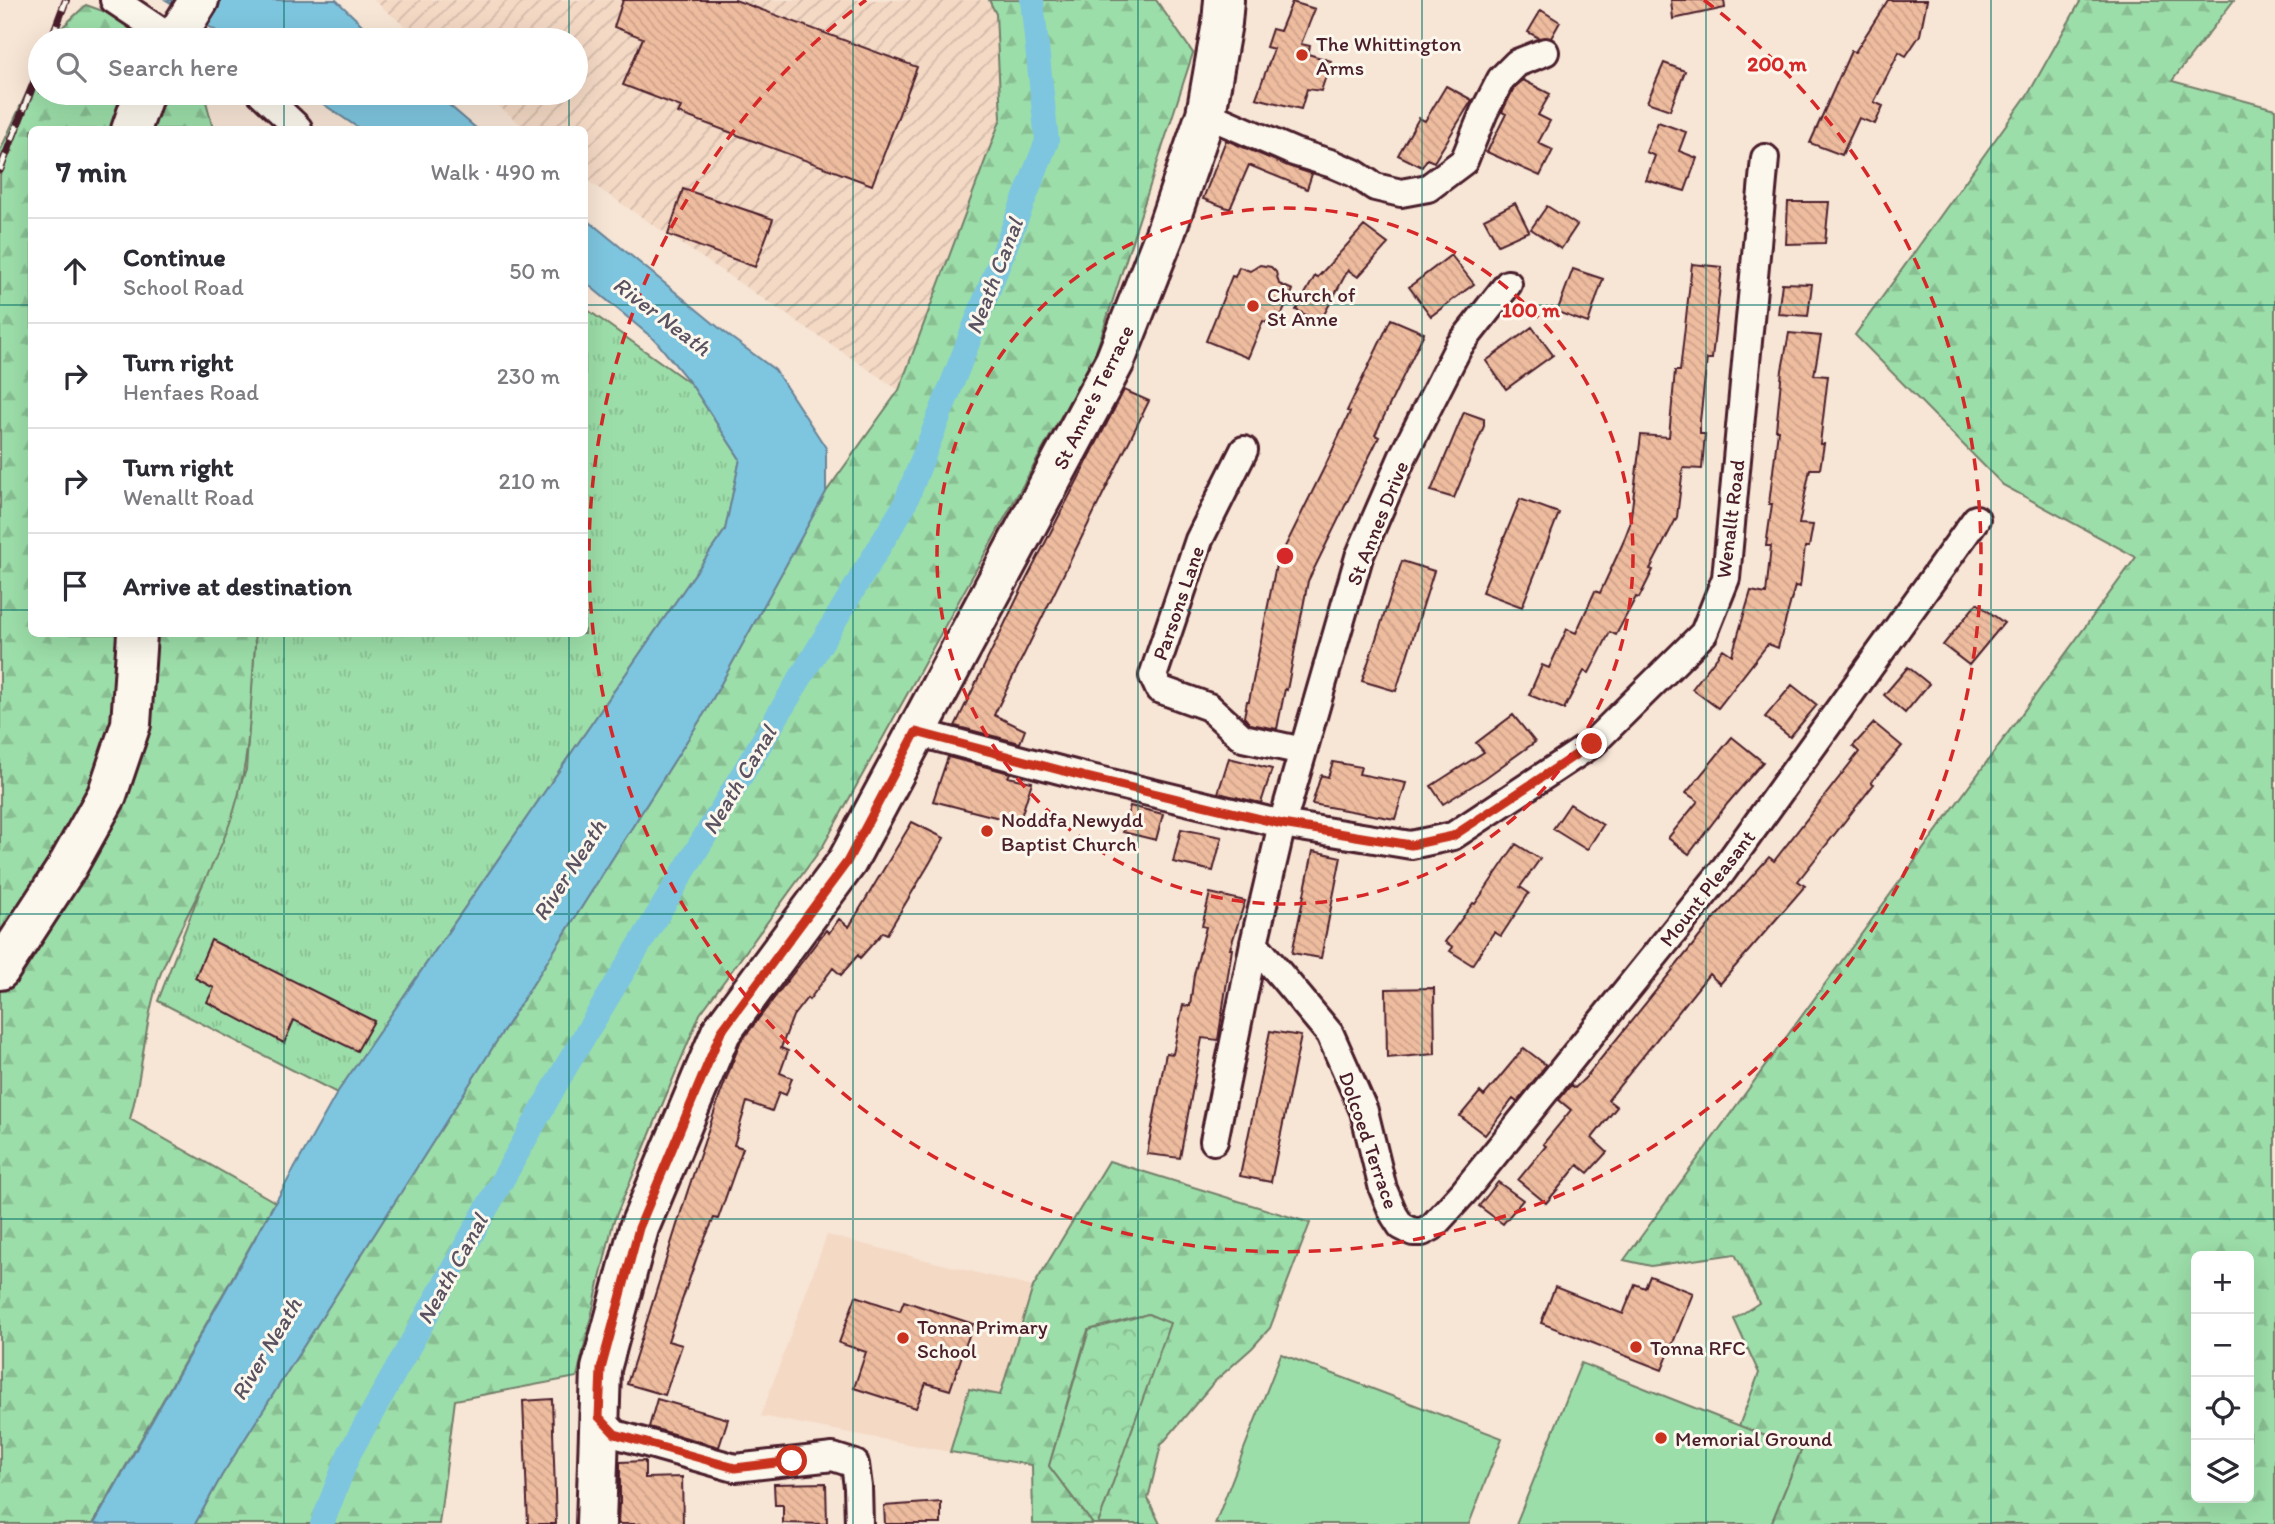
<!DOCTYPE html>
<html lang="en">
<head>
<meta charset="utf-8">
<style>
	:root { --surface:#fff; --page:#f2f2f3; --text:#2b2b33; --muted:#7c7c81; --line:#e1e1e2 }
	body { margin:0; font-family:Itim,sans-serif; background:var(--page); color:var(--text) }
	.controls { position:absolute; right:21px; bottom:21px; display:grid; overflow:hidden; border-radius:10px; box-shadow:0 7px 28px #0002 }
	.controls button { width:63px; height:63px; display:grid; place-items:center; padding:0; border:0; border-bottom:2px solid var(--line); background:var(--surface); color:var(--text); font:35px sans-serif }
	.stop { position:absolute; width:21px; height:21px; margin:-16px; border:5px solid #c8321e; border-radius:50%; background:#fff }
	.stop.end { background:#c8321e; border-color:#fff; box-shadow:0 2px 7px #0008 }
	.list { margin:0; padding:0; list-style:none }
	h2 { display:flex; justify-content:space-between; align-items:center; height:91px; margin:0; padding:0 28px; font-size:30px }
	h2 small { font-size:23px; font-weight:400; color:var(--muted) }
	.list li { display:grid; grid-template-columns:46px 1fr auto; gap:21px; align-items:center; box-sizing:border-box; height:105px; padding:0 28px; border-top:2px solid var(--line) }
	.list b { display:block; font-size:26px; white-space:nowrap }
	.list p { margin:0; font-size:23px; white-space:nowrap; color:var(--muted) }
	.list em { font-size:23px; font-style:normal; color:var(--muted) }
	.icon { flex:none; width:38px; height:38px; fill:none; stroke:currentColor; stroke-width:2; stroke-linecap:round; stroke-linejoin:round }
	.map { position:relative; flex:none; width:2275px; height:1524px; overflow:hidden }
	.search { position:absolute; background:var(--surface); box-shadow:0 7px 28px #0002; left:28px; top:28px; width:560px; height:77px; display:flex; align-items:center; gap:18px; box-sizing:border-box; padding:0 24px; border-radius:38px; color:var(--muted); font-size:26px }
	.panel { position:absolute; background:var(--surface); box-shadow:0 7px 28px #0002; left:28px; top:126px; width:560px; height:511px; border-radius:10px }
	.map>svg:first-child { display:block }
	.built { fill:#f4d9c5 }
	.industrial { fill:url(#industrial-furrows) }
	.grass { fill:url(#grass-tufts); stroke:#737e6a; stroke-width:2 }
	.forest { fill:url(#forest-firs); stroke:#737e6a; stroke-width:2; fill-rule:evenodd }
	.park { fill:url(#park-crowns); stroke:#737e6a; stroke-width:2 }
	.pitch { fill:#9cdea9; stroke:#737e6a; stroke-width:2 }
	.water { fill:#7ec6df; stroke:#698397; stroke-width:2 }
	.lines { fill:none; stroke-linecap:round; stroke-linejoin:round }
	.canal { stroke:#7ec6df; stroke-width:24 }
	.building { fill:url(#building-back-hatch); stroke:#4a1f2b; stroke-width:2 }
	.street-casing { stroke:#4a1f2b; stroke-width:32 }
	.secondary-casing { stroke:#4a1f2b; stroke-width:44 }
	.street { stroke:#fbf7ec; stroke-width:26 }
	.secondary { stroke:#fbf7ec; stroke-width:38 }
	.rail-casing { stroke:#4a1f2b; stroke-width:8 }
	.rail { stroke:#fbf7ec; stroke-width:5; stroke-dasharray:16; stroke-linecap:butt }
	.route { stroke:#c8321e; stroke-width:9 }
	.grid { fill:none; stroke:#0f766e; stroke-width:2; stroke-opacity:0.55 }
	.ring { fill:none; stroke:#d62828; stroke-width:3.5; stroke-dasharray:12 9 }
	.poi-dot { fill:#c8321e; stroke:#fbf7ec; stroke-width:2.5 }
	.labels { text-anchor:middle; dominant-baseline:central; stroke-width:6; stroke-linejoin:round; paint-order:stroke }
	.poi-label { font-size:21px; fill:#4a1f2b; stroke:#fbf7ec; text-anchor:start }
	.street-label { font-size:21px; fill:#4a1f2b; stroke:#fbf7ec }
	.water-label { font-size:23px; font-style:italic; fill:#5a5161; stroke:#fbf7ec }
	.centre { fill:#d62828; stroke:#fbf7ec; stroke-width:3.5 }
	.ring-label { font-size:21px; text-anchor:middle; font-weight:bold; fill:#d62828; stroke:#fbf7ec; stroke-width:6; stroke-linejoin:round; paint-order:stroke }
</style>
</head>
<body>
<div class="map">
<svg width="2275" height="1524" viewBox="0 0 2275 1524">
	<defs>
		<pattern id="industrial-furrows" width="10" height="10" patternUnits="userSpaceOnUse" patternTransform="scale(1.75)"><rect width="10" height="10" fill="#f4d9c5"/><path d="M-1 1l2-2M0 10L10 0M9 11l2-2" fill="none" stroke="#d3baa9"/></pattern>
		<pattern id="grass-tufts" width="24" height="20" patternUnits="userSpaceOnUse" patternTransform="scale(1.75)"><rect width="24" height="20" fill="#9cdea9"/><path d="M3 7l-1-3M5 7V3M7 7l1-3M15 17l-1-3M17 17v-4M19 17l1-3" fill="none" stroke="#88be92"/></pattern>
		<pattern id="forest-firs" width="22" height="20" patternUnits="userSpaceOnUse" patternTransform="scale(1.75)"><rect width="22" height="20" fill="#9cdea9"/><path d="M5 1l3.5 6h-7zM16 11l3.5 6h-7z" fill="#88be92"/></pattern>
		<pattern id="park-crowns" width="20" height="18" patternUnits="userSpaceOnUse" patternTransform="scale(1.75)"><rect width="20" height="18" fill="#9cdea9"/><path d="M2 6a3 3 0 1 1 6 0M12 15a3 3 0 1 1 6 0" fill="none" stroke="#88be92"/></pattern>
		<pattern id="building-back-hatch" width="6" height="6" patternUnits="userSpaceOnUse" patternTransform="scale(1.75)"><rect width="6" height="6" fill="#eebc9f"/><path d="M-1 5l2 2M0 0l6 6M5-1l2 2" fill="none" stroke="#cea189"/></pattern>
	</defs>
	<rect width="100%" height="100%" fill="#f7e5d5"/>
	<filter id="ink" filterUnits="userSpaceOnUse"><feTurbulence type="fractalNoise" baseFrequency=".0143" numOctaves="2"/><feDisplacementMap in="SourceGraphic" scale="14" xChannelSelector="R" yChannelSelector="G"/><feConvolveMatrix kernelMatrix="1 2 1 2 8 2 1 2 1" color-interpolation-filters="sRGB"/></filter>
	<g filter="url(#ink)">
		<path class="built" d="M 827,1235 L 1033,1287 L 1000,1395 L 969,1389 L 950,1452 L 761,1416 Z"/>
		<path class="industrial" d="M 374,0 L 989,0 L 996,14 L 1001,118 L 899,390 L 585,179 L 584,130 L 526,129 L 483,93 L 576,93 L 576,40 L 421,40 Z"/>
		<path class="grass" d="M 585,308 L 691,384 L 740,459 L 725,530 L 337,1093 L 158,1001 L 246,770 L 255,644 L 254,634 L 584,634 Z"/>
		<path class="forest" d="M 989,0 L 1156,0 L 1193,53 L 1095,355 L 823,846 L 700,1014 L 613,1223 L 577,1377 L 455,1400 L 439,1524 L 195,1524 L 222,1475 L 707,709 L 826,492 L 899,390 L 1001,118 L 996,14 Z
			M 2081,0 L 2234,0 L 2172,81 L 2275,109 L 2275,1524 L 1771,1524 L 1801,1450 L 1739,1426 L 1759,1373 L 1734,1319 L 1759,1303 L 1735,1254 L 1651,1266 L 1624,1260 L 2136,557 L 2003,485 L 1855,335 L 2030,91 ZM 2196,1256 L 2249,1256 L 2249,1498 L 2196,1498 Z
			M 86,5 L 159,31 L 168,40 L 50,40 L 53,36 Z
			M 40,63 L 40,93 L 204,93 L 213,129 L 32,130 L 32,634 L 254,634 L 255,644 C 250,706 251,769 228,828 C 209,880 178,926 159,978 C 144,1023 143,1073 130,1119 L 275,1202 L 93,1524 L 0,1524 L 0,151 Z
			M 1109,1161 L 1310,1223 L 1270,1328 L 1252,1348 L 1214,1382 L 1161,1445 L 1148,1499 L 1160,1524 L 1098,1524 L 1169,1324 L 1148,1314 L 1088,1330 L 1049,1466 L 1093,1524 L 1033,1524 L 1032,1465 L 950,1452 L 969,1389 L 1000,1395 L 1033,1287 Z"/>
		<path class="park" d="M 1148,1314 L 1170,1323 L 1098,1524 L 1093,1524 L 1049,1466 L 1089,1330 Z"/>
		<path class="pitch" d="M 1281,1354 L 1502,1438 L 1469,1524 L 1215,1524 Z
			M 1581,1363 L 1801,1450 L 1771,1524 L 1516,1524 Z"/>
		<path class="water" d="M 166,0 L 336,0 L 378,40 L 231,40 Z
			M 307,93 L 435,93 L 477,129 L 360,129 Z
			M 585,218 L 729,336 L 775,370 L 826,448 L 826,492 L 707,709 L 222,1475 L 195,1524 L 94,1524 L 337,1093 L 725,530 L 740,459 L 691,384 L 656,341 L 585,282 Z"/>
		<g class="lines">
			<path class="canal" d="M 322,1524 L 349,1454 L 564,1070 L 904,506 L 1047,141 L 1032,0"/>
		</g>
		<path class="building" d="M 623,0 L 735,0 L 917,67 L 872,185 L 678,113 L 681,107 L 623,85 L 643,38 L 614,27 Z
			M 1671,0 L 1724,0 L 1725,8 L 1673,19 Z
			M 1888,0 L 1927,0 L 1920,35 L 1906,56 L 1899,52 L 1874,102 L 1883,106 L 1875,124 L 1859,118 L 1842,155 L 1810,143 L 1851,51 L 1855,52 Z
			M 1292,2 L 1315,9 L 1301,44 L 1310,46 L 1308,54 L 1331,61 L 1321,91 L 1307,89 L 1301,109 L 1256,98 L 1274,49 L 1266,47 L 1272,29 L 1280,31 Z
			M 1541,10 L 1560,22 L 1551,38 L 1539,38 L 1528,32 Z
			M 1664,63 L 1685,71 L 1670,110 L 1647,102 Z
			M 1523,80 L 1550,94 L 1538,115 L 1550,121 L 1538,143 L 1553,150 L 1540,176 L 1487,152 L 1506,114 L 1502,112 L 1514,88 Z
			M 1446,86 L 1472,100 L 1434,162 L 1427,159 L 1422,167 L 1398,155 L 1419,118 L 1425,121 Z
			M 1658,122 L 1686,132 L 1679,151 L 1697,158 L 1685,191 L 1646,180 L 1655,156 L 1646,152 Z
			M 1226,140 L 1288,166 L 1312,174 L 1307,189 L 1249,165 L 1230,209 L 1203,199 Z
			M 683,189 L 773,219 L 755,267 L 668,235 Z
			M 1788,202 L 1829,202 L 1825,243 L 1786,244 Z
			M 1515,203 L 1529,231 L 1498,245 L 1484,219 Z
			M 1547,206 L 1577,225 L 1561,249 L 1531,229 Z
			M 1364,226 L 1388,244 L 1358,277 L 1348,270 L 1320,322 L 1296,310 L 1315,276 L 1318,277 Z
			M 1451,255 L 1474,284 L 1431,316 L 1409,287 Z
			M 1692,264 L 1722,267 L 1712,359 L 1707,359 L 1700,421 L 1700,434 L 1705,434 L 1702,469 L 1683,468 L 1677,517 L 1650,569 L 1653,570 L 1639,598 L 1636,597 L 1616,635 L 1610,632 L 1589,673 L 1584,671 L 1564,709 L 1529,695 L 1542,665 L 1549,668 L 1567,629 L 1576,633 L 1595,591 L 1600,593 L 1622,545 L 1630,524 L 1641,435 L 1669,437 L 1675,371 L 1680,371 Z
			M 1260,265 L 1271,267 L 1276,272 L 1279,284 L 1293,290 L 1276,327 L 1263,321 L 1248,358 L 1206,341 L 1232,276 L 1235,277 L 1239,267 L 1250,271 Z
			M 1573,269 L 1603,279 L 1588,323 L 1557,312 Z
			M 1782,283 L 1812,284 L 1808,316 L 1778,314 Z
			M 1391,319 L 1424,333 L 1375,435 L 1379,437 L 1308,581 L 1287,690 L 1285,689 L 1277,729 L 1250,724 L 1244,717 L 1247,701 L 1249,701 L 1276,565 L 1326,464 L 1350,412 L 1347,411 Z
			M 1532,327 L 1553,355 L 1506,389 L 1486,361 Z
			M 1789,333 L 1821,336 L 1814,375 L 1828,376 L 1820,444 L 1824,444 L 1820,469 L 1810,469 L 1799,524 L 1813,525 L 1809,547 L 1805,547 L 1800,587 L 1795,586 L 1778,648 L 1768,644 L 1718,708 L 1692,689 L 1723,649 L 1732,655 L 1751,591 L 1766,594 L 1771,546 L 1766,546 L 1772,504 L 1769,504 L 1778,430 L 1776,430 L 1782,370 Z
			M 1124,390 L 1149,401 L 994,715 L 1025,730 L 1020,743 L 955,726 L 1026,580 Z
			M 1464,412 L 1484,419 L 1484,426 L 1454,498 L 1431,491 Z
			M 1520,499 L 1559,513 L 1522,607 L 1482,592 Z
			M 1402,561 L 1434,571 L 1396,691 L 1362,681 Z
			M 1977,603 L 2004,623 L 1969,665 L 1943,645 Z
			M 1908,667 L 1929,684 L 1905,713 L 1884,695 Z
			M 1792,685 L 1817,705 L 1790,737 L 1765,717 Z
			M 1513,715 L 1535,742 L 1485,778 L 1443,804 L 1431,786 L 1484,752 L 1476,743 Z
			M 1874,723 L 1902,746 L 1871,782 L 1874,784 L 1798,881 L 1805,886 L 1720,984 L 1709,974 L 1608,1100 L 1617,1107 L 1592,1138 L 1607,1152 L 1588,1173 L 1578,1165 L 1546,1203 L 1518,1180 L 1546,1146 L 1543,1144 L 1571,1110 L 1559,1100 L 1571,1085 L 1575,1088 L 1586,1077 L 1713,920 L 1769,857 L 1774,861 L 1859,752 L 1853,746 Z
			M 1732,737 L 1763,762 L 1728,803 L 1689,854 L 1668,838 L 1698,801 L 1686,793 Z
			M 948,757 L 1010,773 L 1008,777 L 1032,782 L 1019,823 L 933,801 Z
			M 1229,758 L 1272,769 L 1261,803 L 1218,793 Z
			M 1333,762 L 1361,767 L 1359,774 L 1406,783 L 1395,819 L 1312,804 L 1321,775 L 1328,777 Z
			M 1570,804 L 1603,825 L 1587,850 L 1553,829 Z
			M 1130,806 L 1163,814 L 1156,840 L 1123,832 Z
			M 912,822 L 944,838 L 928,866 L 887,934 L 883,932 L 860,958 L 858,955 L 841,975 L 833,968 L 809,1000 L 807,998 L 793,1016 L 781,1048 L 788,1051 L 780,1073 L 792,1078 L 786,1095 L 779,1092 L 772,1111 L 747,1102 L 734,1145 L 743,1148 L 718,1219 L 714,1218 L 698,1254 L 668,1341 L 682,1345 L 665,1395 L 627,1384 L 687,1193 L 720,1095 L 740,1043 L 826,930 L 829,933 L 839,919 L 849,927 Z
			M 1181,829 L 1222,837 L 1213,871 L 1173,862 Z
			M 1516,844 L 1540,859 L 1520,887 L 1529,893 L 1501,936 L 1494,932 L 1472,965 L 1450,951 L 1453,947 L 1445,942 L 1473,903 L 1475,904 Z
			M 1313,851 L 1341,857 L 1321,958 L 1292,953 Z
			M 1210,893 L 1245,901 L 1230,949 L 1232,949 L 1218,1040 L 1202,1038 L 1180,1158 L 1147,1154 L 1166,1053 L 1173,1054 L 1183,1005 L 1190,1006 L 1194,975 L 1206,927 L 1202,926 Z
			M 211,940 L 374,1021 L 357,1051 L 294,1020 L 284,1043 L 207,1002 L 214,988 L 195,978 Z
			M 1434,988 L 1435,1054 L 1387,1058 L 1386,989 Z
			M 1270,1031 L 1301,1036 L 1271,1182 L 1240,1176 Z
			M 1524,1048 L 1546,1065 L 1517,1102 L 1513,1099 L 1485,1135 L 1460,1116 L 1480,1092 L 1484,1096 Z
			M 1498,1182 L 1523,1200 L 1503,1224 L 1479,1206 Z
			M 1650,1276 L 1693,1293 L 1662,1370 L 1541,1323 L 1555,1287 L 1623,1314 L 1635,1284 L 1645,1288 Z
			M 856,1296 L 900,1311 L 904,1301 L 973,1324 L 950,1390 L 926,1383 L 916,1408 L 854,1388 L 866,1352 L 839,1343 Z
			M 552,1399 L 556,1524 L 528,1524 L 523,1401 Z
			M 657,1399 L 728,1419 L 719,1447 L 649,1427 Z
			M 645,1461 L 645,1478 L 682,1477 L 683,1524 L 618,1524 L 619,1504 L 620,1504 L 620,1462 Z
			M 826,1483 L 827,1524 L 783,1523 L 783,1505 L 775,1505 L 774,1484 Z
			M 941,1502 L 941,1524 L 885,1524 L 884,1506 Z"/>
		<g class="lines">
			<defs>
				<path id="street" d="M 114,0 L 174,40
					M 261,93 L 298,128
					M 1206,114 L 1294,152 L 1333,164 L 1354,173 L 1375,187 L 1401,193 L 1428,188 L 1464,161 L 1484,112 L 1501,79 L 1517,63 L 1545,52
					M 1244,450 L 1199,540 L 1153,676 L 1159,689 L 1209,707 L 1243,738 L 1303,751
					M 916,732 L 1086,777 L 1282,824 L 1411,845 L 1453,836 L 1592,744 L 1704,633 L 1726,578 L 1765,158
					M 1254,943 L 1330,1034 L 1364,1111 L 1383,1189 L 1394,1215 L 1401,1226 L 1413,1232 L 1422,1232 L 1432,1227 L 1464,1192 L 1722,872 L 1976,519
					M 1214,1141 L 1254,943 L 1282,824 L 1359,557 L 1403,456 L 1459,346 L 1508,284
					M 599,1417 L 615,1434 L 735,1468 L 833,1457 L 855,1464 L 858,1487 L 859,1524"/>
				<path id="secondary" d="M 174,40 L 199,0
					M 131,130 L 144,93
					M 0,970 L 67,867 L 107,795 L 131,724 L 137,634
					M 596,1524 L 601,1369 L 639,1228 L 721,1032 L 847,862 L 1115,361 L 1165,234 L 1206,114 L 1222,23 L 1224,0"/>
			</defs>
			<use href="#street" class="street-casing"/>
			<use href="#secondary" class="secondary-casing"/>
			<use href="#street" class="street"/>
			<use href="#secondary" class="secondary"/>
			<defs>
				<path id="rail" d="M 51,40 L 66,0
					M 0,170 L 40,67"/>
			</defs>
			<use href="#rail" class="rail-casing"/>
			<use href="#rail" class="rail"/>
		</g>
	</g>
	<g class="lines" filter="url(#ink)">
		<path class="route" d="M 792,1461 L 735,1468 L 615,1434 L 599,1417 L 601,1369 L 639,1228 L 721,1032 L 847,862 L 916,732 L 1086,777 L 1282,824 L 1411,845 L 1453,836 L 1592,744"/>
	</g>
	<path class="grid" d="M 284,0 L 284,40M 569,0 L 569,40M 853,0 L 853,1524M 1138,0 L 1138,1524M 1422,0 L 1422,1524M 1706,0 L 1706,1524M 1991,0 L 1991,1524M 284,93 L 284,130M 569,93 L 569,130M 0,305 L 32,305M 584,305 L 2275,305M 0,610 L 32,610M 584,610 L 2275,610M 284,634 L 284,1524M 569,634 L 569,1524M 0,914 L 2275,914M 0,1219 L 2275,1219"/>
	<g class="ring">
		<circle cx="1285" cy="556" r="348"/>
		<path d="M1704 0A696 696 0 1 1 866 0"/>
	</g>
	<g class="poi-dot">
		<circle cx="1302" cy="55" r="7"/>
		<circle cx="1253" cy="306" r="7"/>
		<circle cx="987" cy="831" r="7"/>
		<circle cx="903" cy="1338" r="7"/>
		<circle cx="1636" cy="1347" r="7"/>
		<circle cx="1661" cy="1438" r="7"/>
	</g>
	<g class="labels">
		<g class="poi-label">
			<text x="1316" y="43">The Whittington<tspan x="1316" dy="24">Arms</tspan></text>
			<text x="1267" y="294">Church of<tspan x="1267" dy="24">St Anne</tspan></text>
			<text x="1001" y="819">Noddfa Newydd<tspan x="1001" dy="24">Baptist Church</tspan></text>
			<text x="917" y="1326">Tonna Primary<tspan x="917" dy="24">School</tspan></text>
			<text x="1650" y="1347">Tonna RFC</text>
			<text x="1675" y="1438">Memorial Ground</text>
		</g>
		<g class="street-label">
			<text transform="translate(1093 397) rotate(-64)">St Anne's Terrace</text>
			<text transform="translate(1730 519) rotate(-83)">Wenallt Road</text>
			<text transform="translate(1377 523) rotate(-68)">St Annes Drive</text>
			<text transform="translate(1178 603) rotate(-71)">Parsons Lane</text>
			<text transform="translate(1707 888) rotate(-52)">Mount Pleasant</text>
			<text transform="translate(1369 1140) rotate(71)">Dolcoed Terrace</text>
		</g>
		<g class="water-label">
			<text transform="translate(994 276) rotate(-69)">Neath Canal</text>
			<text transform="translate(662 316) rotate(37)">River Neath</text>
			<text transform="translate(739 780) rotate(-59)">Neath Canal</text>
			<text transform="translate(569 870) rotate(-57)">River Neath</text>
			<text transform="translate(452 1269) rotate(-61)">Neath Canal</text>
			<text transform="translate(266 1349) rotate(-59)">River Neath</text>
		</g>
	</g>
	<circle cx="1285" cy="556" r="10" class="centre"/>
	<g class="ring-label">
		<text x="1777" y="71">200 m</text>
		<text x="1531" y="317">100 m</text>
	</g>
</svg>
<div class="controls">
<button>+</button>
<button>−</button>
<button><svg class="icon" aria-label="locate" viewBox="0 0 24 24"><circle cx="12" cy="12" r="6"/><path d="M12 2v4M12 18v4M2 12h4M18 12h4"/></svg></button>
<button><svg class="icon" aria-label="layers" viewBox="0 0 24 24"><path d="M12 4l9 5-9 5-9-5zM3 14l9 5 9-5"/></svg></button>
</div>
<div class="stop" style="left:792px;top:1461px"></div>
<div class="stop end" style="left:1592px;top:744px"></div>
<div class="search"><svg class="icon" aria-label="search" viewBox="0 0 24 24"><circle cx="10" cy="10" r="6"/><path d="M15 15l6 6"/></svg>Search here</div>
<section class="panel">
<h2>7 min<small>Walk · 490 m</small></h2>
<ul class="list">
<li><svg class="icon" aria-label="ahead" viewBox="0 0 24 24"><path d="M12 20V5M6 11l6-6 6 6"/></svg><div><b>Continue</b><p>School Road</p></div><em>50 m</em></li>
<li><svg class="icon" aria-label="right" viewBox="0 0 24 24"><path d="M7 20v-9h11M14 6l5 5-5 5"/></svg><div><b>Turn right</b><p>Henfaes Road</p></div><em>230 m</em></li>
<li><svg class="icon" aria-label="right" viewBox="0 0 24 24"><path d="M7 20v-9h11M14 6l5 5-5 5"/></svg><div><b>Turn right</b><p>Wenallt Road</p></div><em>210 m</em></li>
<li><svg class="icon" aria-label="arrive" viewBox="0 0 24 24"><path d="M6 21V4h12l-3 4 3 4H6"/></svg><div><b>Arrive at destination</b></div></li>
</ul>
</section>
</div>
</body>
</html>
